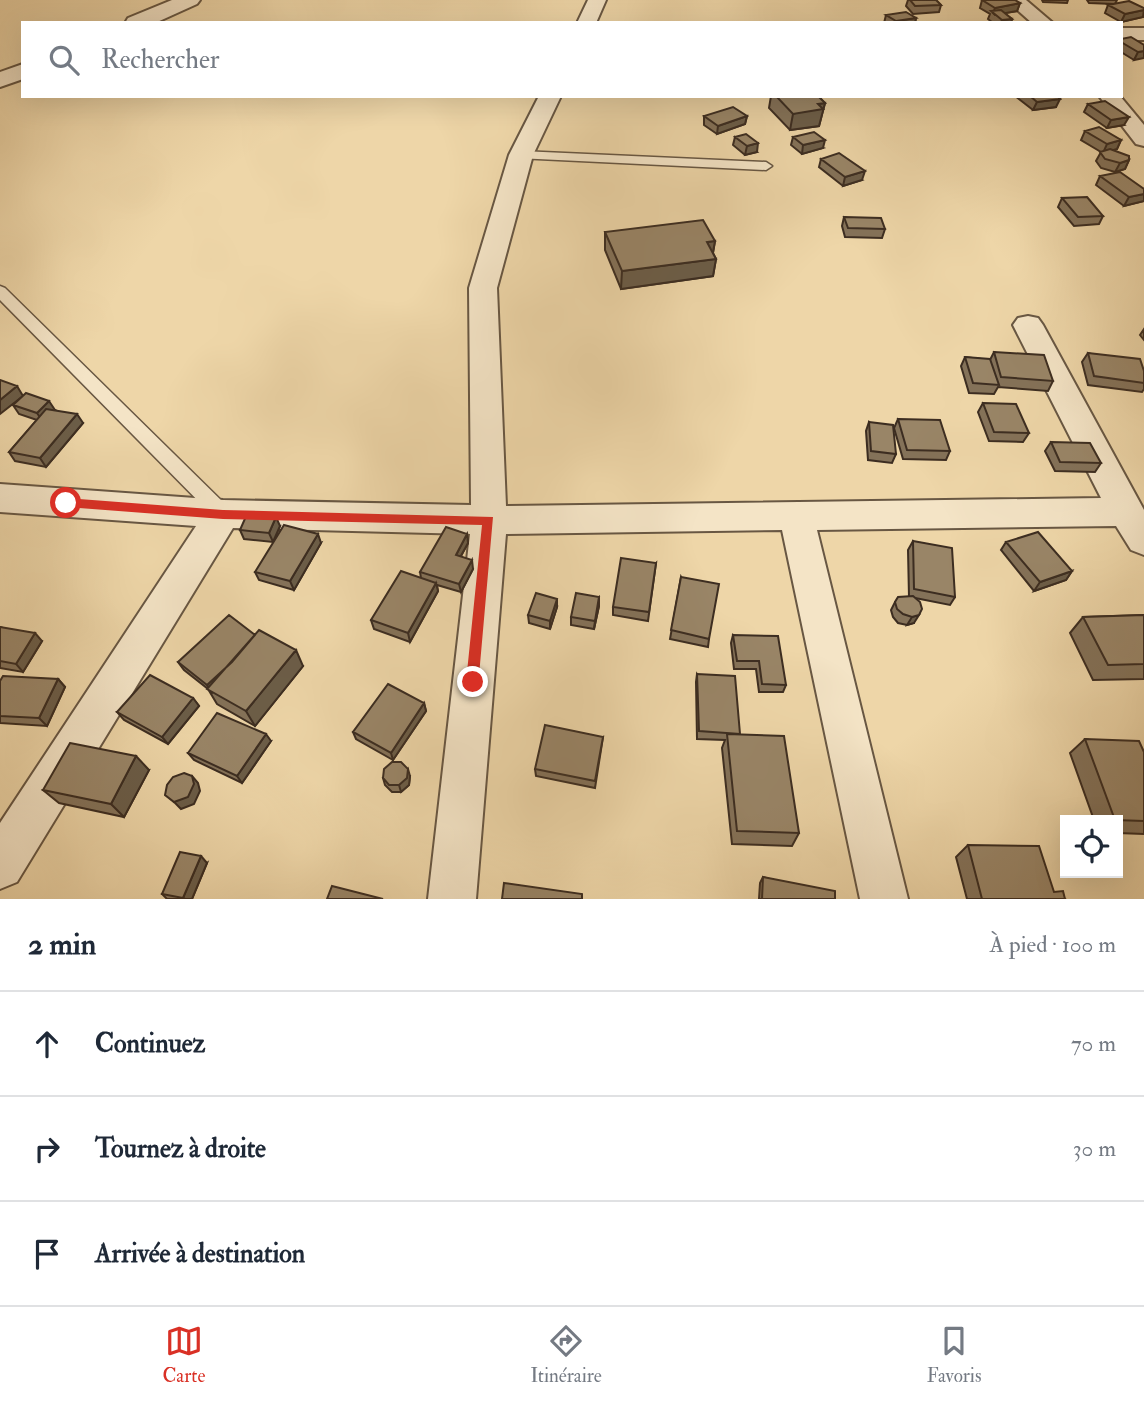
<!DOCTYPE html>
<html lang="fr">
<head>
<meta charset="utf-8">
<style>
	:root { --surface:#fff; --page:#f6f6f7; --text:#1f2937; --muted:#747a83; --line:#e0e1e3; --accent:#d93025 }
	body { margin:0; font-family:"IM FELL Double Pica",serif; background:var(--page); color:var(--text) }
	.controls { position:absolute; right:21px; bottom:21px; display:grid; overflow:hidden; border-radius:0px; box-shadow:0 7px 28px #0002 }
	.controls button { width:63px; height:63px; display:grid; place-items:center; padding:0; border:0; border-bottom:2px solid var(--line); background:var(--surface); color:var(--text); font:35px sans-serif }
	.stop { position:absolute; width:21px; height:21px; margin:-16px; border:5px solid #d93025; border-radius:50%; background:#fff }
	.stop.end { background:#d93025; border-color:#fff; box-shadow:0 2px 7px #0008 }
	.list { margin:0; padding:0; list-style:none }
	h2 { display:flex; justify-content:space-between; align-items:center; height:91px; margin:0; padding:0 28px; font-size:30px }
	h2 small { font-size:23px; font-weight:400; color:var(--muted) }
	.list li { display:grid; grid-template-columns:46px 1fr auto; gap:21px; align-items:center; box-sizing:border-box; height:105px; padding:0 28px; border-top:2px solid var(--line) }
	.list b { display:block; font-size:26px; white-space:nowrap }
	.list em { font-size:23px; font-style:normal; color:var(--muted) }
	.icon { flex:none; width:38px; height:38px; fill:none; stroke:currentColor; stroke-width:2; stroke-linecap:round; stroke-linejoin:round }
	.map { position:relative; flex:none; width:1144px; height:899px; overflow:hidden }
	.search { position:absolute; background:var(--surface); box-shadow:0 7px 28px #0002; left:21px; right:21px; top:21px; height:77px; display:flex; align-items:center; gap:18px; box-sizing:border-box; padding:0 24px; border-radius:0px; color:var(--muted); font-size:26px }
	.sheet { height:406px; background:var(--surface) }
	nav { display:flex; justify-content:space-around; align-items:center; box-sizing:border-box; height:98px; border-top:2px solid var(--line); background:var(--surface); font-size:19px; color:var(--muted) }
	nav a { display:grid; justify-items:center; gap:4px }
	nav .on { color:var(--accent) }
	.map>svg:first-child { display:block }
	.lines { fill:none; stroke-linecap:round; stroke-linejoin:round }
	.service-casing { stroke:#685743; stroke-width:3 }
	.minor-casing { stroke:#685743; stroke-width:4 }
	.tertiary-casing { stroke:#685743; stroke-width:4 }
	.service { fill:#f4e4c6; fill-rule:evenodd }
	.minor { fill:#f4e4c6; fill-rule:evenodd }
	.tertiary { fill:#f4e4c6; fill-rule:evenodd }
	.wall { fill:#847259; stroke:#3c2d21; stroke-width:2 }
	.shaded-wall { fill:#6b5d48; stroke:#3c2d21; stroke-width:2 }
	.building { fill:#998567; stroke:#3c2d21; stroke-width:2 }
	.route { fill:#d93025 }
</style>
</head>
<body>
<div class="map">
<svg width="1144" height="899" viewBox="0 0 1144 899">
	<rect width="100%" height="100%" fill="#eed6a8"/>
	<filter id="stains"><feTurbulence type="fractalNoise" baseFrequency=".00286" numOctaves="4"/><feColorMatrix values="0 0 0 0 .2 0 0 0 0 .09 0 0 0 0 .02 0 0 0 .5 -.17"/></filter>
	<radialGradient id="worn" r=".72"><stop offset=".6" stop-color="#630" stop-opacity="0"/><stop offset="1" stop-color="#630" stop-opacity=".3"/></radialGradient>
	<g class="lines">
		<defs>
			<path id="service" d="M 521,151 L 766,162 L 772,166 L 766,170 L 517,158 L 515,155 Z
				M 0,286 L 5,288 L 230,509 L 232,514 L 230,519 L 223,521 L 216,519 L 0,300 Z"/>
			<path id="minor" d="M 588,0 L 606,0 L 596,23 L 577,23 Z
				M 1006,0 L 1026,0 L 1053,23 L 1032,23 Z
				M 1121,28 L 1144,28 L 1144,40 L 1121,40 Z
				M 539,96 L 561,96 L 533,155 L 497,288 L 506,506 L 1101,498 L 1013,325 L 1018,318 L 1028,316 L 1038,318 L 1043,325 L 1144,510 L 1144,555 L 1131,550 L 1116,526 L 817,530 L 908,899 L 860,899 L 782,530 L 506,534 L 476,899 L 428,899 L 470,534 L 233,528 L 17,882 L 0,889 L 0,823 L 196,526 L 0,512 L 0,484 L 223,500 L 471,505 L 469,288 L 509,155 Z
				M 1099,96 L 1120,96 L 1144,125 L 1144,146 L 1136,144 Z"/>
			<path id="tertiary" d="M 172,0 L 200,0 L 197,4 L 155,23 L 125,23 L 128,18 Z
				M 23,64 L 23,79 L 0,87 L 0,72 Z"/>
		</defs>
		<use href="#service" class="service-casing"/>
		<use href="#minor" class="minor-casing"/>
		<use href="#tertiary" class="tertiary-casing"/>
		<use href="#service" class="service"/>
		<use href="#minor" class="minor"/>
		<use href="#tertiary" class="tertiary"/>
	</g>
	<path class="wall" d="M 908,0 L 936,0 L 941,5 L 939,12 L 913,14 L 906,6 Z
		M 982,0 L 1020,3 L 1017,11 L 1004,13 L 1012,19 L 1011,23 L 993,23 L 988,19 L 990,14 L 980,8 Z
		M 1042,0 L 1068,0 L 1067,3 L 1043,2 Z
		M 1087,0 L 1117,0 L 1115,4 L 1143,17 L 1121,22 L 1105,13 L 1108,5 L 1114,4 L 1089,3 Z
		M 886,15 L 916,18 L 915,23 L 884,23 Z
		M 1121,39 L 1144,45 L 1134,60 L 1121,52 Z
		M 771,96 L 818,96 L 825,103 L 819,126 L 790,130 L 769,108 Z
		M 1015,96 L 1057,96 L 1056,107 L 1033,110 Z
		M 1088,104 L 1124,125 L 1107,128 L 1084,112 Z
		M 704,116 L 747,116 L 745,124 L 717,134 L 704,125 Z
		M 1085,131 L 1121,140 L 1117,149 L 1112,150 L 1129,160 L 1125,169 L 1115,172 L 1101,168 L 1096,161 L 1101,152 L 1081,140 Z
		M 735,137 L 757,152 L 745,155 L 733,145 Z
		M 793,137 L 823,148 L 802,154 L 791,145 Z
		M 821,159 L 862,180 L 843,186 L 819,167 Z
		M 1100,176 L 1144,189 L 1144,201 L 1124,206 L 1096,185 Z
		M 1062,198 L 1103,216 L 1099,224 L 1074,226 L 1058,207 Z
		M 844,217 L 885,229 L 882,238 L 845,237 L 842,226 Z
		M 605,232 L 715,241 L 713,253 L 716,259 L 713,276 L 621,289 L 605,250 Z
		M 1144,329 L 1144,340 L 1140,335 Z
		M 994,352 L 1053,381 L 1048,391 L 998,387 L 994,394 L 969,393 L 961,366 L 965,357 L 990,360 Z
		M 1088,353 L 1144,371 L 1144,389 L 1142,392 L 1088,385 L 1082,362 Z
		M 983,403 L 1029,433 L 1023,442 L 989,441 L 978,412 Z
		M 13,405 L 55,410 L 83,423 L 46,467 L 15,461 L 9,452 L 37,420 L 19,414 Z
		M 898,419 L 950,451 L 946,460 L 903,459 L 894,428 Z
		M 869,422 L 896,454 L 892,463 L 868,460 L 866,431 Z
		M 1051,442 L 1101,463 L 1095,472 L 1055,471 L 1045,451 Z
		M 280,526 L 273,542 L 244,539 L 240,530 Z
		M 467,534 L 468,543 L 461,556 L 473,569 L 461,592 L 437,585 L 438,591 L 410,642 L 374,629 L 371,620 L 421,578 L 420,572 Z
		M 913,541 L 955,597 L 950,605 L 915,598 L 914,623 L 907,625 L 898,623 L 893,617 L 891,610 L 895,602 L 909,597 L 908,550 Z
		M 1006,542 L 1072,571 L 1066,580 L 1034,591 L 1001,550 Z
		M 321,543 L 294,590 L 259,580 L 255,572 Z
		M 656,563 L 648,621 L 613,615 L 613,607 Z
		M 681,577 L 709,639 L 708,647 L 670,639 Z
		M 599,597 L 599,606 L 594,629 L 571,625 L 571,617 Z
		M 557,607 L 550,629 L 529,623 L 528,615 Z
		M 1144,615 L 1144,679 L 1093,680 L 1070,633 L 1083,617 Z
		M 0,627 L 42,641 L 23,672 L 0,668 Z
		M 255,635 L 303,666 L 255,726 L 217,704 L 208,689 L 184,670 L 178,662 Z
		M 733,635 L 786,685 L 783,692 L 759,692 L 756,669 L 734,669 L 731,643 Z
		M 697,674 L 739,734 L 799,833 L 792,846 L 732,844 L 722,748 L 725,740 L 697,739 L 696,682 Z
		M 58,679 L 65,687 L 47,726 L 0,723 L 0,681 Z
		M 193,698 L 199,706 L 168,744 L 124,720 L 117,712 Z
		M 424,703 L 426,711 L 393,760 L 356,739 L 353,732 Z
		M 603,737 L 595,788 L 536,776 L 535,769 Z
		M 1085,739 L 1144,752 L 1144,834 L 1118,833 L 1118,820 L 1094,820 L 1070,753 Z
		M 271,741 L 242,783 L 194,760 L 188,753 Z
		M 149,770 L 124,817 L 59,803 L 43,790 Z
		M 410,776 L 409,785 L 401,792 L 392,792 L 385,785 L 383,778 Z
		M 968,845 L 1054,892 L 1065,899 L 967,899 L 956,857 Z
		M 207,863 L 192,899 L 167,899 L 162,894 Z
		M 763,877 L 835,899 L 759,899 L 760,883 Z"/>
	<path class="shaded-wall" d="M 1020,3 L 1017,11 L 995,15 L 993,13 L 995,8 Z
		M 1144,10 L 1143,17 L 1121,22 L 1125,14 Z
		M 916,18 L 915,23 L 896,23 L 896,21 Z
		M 1012,19 L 1011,23 L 1001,23 L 1002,20 Z
		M 1144,51 L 1144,58 L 1134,60 L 1138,52 Z
		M 1060,99 L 1056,107 L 1033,110 L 1037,102 Z
		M 825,103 L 819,126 L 790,130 L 793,114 L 818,104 Z
		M 747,116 L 745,124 L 717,134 L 718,126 Z
		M 1129,117 L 1124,125 L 1107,128 L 1111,120 Z
		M 825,140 L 823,148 L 802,154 L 803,145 Z
		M 1121,140 L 1117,149 L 1103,153 L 1107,144 Z
		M 758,143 L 757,152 L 745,155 L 747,146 Z
		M 1129,160 L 1125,169 L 1115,172 L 1120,163 Z
		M 865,171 L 862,180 L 843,186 L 845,177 Z
		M 1144,194 L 1144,201 L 1124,206 L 1129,197 Z
		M 715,241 L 712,258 L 707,242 Z
		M 716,259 L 713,276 L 621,289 L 622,271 Z
		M 17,386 L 23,396 L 0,414 L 0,400 Z
		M 49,401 L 55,410 L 43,422 L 37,413 Z
		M 77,414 L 83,423 L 46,467 L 40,458 Z
		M 276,517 L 280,526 L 273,542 L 269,533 Z
		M 318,534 L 321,543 L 294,590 L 290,581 Z
		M 467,534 L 468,543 L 457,563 L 456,555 Z
		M 472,560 L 473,569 L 461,592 L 459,584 Z
		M 1072,571 L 1066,580 L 1034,591 L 1040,582 Z
		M 436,583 L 438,591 L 410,642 L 408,633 Z
		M 599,597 L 599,606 L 594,629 L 595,621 Z
		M 557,599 L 557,607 L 550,629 L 550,621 Z
		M 919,615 L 914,623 L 907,625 L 912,617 Z
		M 35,633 L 42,641 L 23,672 L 16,664 Z
		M 258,636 L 262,645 L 212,693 L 207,685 Z
		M 296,650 L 303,666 L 255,726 L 246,711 Z
		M 58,679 L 65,687 L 47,726 L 39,718 Z
		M 193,698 L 199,706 L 168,744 L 162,737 Z
		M 424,703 L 426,711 L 393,760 L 391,753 Z
		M 266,734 L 271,741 L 242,783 L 237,776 Z
		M 136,756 L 149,770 L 124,817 L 111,804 Z
		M 408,769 L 410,776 L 409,785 L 401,792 L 399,785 Z
		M 192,776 L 198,783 L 200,791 L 194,804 L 181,809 L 174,802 Z
		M 201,856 L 207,863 L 192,899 L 185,899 L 183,898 Z"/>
	<path class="building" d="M 910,0 L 936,0 L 941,5 L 915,6 Z
		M 982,0 L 1015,0 L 1020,3 L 995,8 Z
		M 1129,1 L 1144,8 L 1144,10 L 1125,14 L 1108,5 Z
		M 1001,10 L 1012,19 L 1002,20 L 991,11 Z
		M 906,12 L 916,18 L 896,21 L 886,15 Z
		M 1131,37 L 1144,45 L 1144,51 L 1138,52 L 1121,42 L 1121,39 Z
		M 776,96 L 818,96 L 825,103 L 818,104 L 823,109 L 793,114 Z
		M 1030,96 L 1057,96 L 1060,99 L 1037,102 Z
		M 1105,101 L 1129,117 L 1111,120 L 1088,104 Z
		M 733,107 L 747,116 L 718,126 L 704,116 Z
		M 1099,127 L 1121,140 L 1107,144 L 1085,131 Z
		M 814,132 L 825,140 L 803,145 L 793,137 Z
		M 746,134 L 758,143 L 747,146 L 735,137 Z
		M 1110,149 L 1129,156 L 1129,160 L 1120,163 L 1105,159 L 1100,152 Z
		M 839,153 L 865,171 L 845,177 L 821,159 Z
		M 1120,172 L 1144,189 L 1144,194 L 1129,197 L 1100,176 Z
		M 1087,197 L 1103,216 L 1078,217 L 1062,198 Z
		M 844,217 L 881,218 L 885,229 L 848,228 Z
		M 703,220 L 715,241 L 707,242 L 716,259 L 622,271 L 605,232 Z
		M 994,352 L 1044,355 L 1053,381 L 1001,377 Z
		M 1088,353 L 1140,359 L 1144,371 L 1144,383 L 1094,376 Z
		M 965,357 L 990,359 L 999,385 L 973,383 Z
		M 0,380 L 17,386 L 0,400 Z
		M 26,393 L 49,401 L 37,413 L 13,405 Z
		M 983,403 L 1016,404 L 1029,433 L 994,432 Z
		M 46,409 L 77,414 L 40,458 L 9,452 Z
		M 898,419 L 940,420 L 950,451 L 907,450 Z
		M 869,422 L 893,425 L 896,454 L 871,451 Z
		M 1051,442 L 1090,443 L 1101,463 L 1060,462 Z
		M 247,514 L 276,517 L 269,533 L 240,530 Z
		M 284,525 L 318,534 L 290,581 L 255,572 Z
		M 446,527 L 467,534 L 456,555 L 472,560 L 459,584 L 420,572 Z
		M 1038,532 L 1072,571 L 1040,582 L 1006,542 Z
		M 913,541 L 952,548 L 955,597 L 914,589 Z
		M 621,558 L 656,563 L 649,612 L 613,607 Z
		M 401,571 L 436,583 L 408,633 L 371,620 Z
		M 681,577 L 719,584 L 709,639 L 671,630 Z
		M 536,593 L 557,599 L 550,621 L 528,615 Z
		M 576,593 L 599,597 L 595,621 L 571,617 Z
		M 913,596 L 920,602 L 922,609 L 919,615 L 912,617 L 903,614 L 897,609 L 895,602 L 898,597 Z
		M 229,615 L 255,635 L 232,662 L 207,685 L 178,662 Z
		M 1144,615 L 1144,664 L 1108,665 L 1083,617 Z
		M 0,627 L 35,633 L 16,664 L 0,661 Z
		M 259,630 L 296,650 L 246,711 L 207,689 Z
		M 733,635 L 778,636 L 786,685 L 762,684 L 759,661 L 737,661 Z
		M 697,674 L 735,676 L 740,734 L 699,731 Z
		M 150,675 L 193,698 L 162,737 L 117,712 Z
		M 3,676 L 58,679 L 39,718 L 0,716 L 0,681 Z
		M 388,684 L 424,703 L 391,753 L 353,732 Z
		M 217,713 L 266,734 L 237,776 L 188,753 Z
		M 545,725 L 603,737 L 595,781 L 535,769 Z
		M 727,734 L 784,736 L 799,833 L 737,831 Z
		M 1085,739 L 1139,741 L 1144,752 L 1144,821 L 1115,820 Z
		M 70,743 L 136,756 L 111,804 L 43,790 Z
		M 392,762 L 401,762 L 408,769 L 407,778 L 399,785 L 389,785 L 383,778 L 384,769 Z
		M 184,773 L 192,776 L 194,784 L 188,797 L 174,802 L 165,795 L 167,785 L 173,777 Z
		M 968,845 L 1039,846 L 1054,892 L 1063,891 L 1065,899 L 982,899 Z
		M 180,852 L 201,856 L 183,898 L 162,894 Z
		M 763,877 L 835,891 L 835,899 L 762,899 Z
		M 504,883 L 582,894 L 582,899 L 502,899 Z
		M 332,886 L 383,899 L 327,899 Z"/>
	<path class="route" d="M 66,498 L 223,510 L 493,517 L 478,687 L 473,689 L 466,682 L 482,525 L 223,519 L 66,507 L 60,503 Z"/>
	<rect width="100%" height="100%" filter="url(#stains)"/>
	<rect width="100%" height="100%" fill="url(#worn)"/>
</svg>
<div class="controls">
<button><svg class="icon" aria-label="locate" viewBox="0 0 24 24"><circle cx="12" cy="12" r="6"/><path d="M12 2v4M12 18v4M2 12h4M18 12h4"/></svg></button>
</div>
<div class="stop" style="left:66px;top:503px"></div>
<div class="stop end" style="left:473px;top:682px"></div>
<div class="search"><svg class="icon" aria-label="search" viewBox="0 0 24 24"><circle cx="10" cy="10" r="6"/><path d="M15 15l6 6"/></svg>Rechercher</div>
</div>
<section class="sheet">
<h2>2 min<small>À pied · 100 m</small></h2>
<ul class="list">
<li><svg class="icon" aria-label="ahead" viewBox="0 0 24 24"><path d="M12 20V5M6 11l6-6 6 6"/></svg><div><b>Continuez</b></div><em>70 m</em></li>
<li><svg class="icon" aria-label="right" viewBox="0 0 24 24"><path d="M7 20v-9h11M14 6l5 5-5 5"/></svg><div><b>Tournez à droite</b></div><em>30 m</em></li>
<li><svg class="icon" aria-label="arrive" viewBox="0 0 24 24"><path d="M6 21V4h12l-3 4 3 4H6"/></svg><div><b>Arrivée à destination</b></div></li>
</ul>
</section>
<nav>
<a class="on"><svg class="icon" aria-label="map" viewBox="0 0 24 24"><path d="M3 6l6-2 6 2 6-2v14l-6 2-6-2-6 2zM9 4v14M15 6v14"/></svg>Carte</a>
<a><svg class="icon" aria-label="directions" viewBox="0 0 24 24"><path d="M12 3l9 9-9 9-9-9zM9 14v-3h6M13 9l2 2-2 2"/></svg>Itinéraire</a>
<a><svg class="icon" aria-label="saved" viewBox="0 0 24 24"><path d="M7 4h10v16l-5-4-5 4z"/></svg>Favoris</a>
</nav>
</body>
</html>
